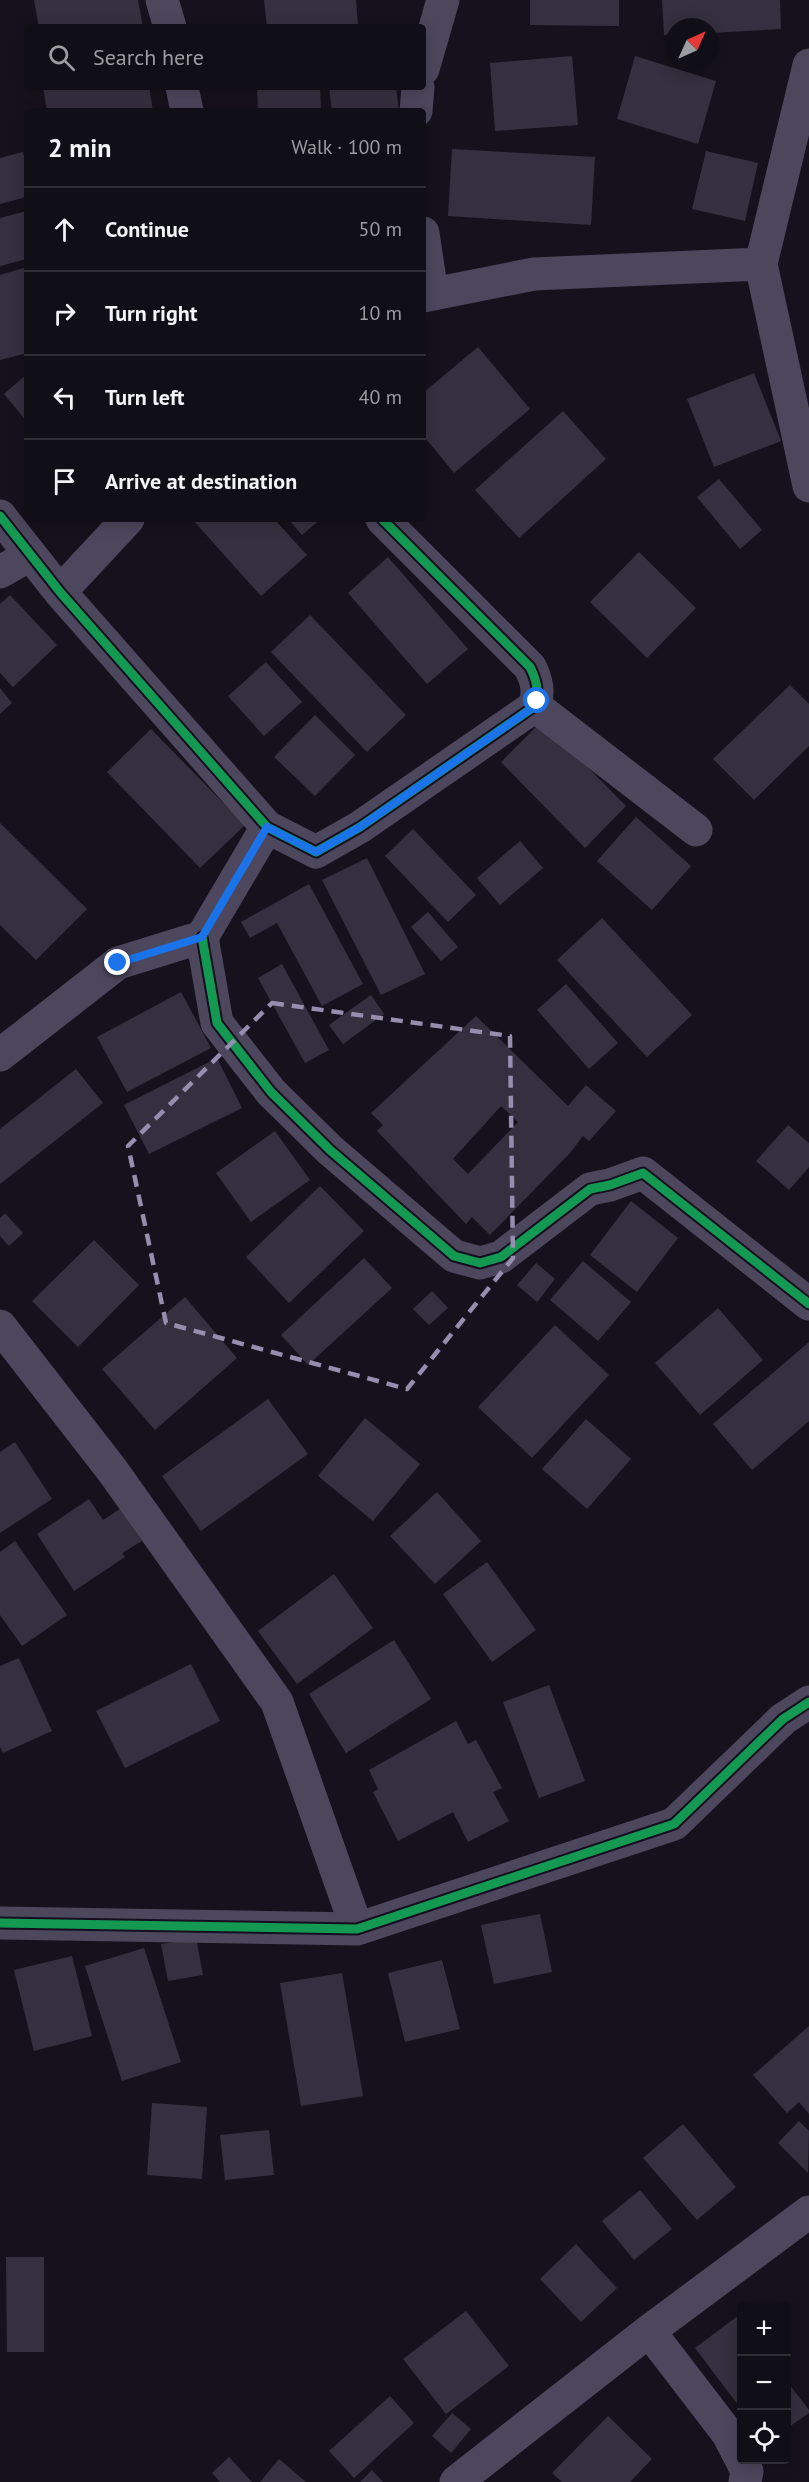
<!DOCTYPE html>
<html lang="en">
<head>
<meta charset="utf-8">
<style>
	:root { --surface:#100e16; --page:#19171f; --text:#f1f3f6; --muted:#9c9ca1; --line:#302e35 }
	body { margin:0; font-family:"PT Sans",sans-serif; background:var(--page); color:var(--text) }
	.controls { position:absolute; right:18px; bottom:18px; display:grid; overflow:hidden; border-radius:6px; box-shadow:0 3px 15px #0003 }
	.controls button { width:54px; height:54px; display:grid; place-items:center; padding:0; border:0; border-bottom:2px solid var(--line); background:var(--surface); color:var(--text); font:30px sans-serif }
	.compass { position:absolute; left:665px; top:18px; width:54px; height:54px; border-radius:50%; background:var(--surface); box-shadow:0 3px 15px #0003; rotate:45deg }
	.stop { position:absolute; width:18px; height:18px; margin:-14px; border:4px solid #1a73e8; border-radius:50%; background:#fff }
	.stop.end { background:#1a73e8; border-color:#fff; box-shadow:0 2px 6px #0008 }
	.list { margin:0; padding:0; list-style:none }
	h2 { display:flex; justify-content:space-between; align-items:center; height:78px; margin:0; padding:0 24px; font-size:26px }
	h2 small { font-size:20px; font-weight:400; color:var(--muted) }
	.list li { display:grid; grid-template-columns:39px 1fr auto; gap:18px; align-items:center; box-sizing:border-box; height:84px; padding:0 24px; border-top:2px solid var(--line) }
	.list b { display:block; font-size:22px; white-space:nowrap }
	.list em { font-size:20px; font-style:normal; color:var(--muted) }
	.icon { flex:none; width:33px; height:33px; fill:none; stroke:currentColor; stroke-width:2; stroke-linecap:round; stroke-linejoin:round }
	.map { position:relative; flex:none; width:809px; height:2482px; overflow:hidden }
	.search { position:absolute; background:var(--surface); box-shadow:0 3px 15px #0003; left:24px; top:24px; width:402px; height:66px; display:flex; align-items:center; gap:15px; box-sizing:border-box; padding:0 21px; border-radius:6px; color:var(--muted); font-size:22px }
	.panel { position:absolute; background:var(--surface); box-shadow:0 3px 15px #0003; left:24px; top:108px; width:402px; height:414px; border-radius:6px }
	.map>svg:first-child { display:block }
	.building { fill:#35303f; fill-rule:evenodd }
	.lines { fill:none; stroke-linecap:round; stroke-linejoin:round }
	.minor { stroke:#4c475d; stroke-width:33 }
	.cycleway-casing { stroke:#150e21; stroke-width:13 }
	.cycleway { stroke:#139951; stroke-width:9 }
	.route { stroke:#1a73e8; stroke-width:8 }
	.marked { fill:none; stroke:#978daf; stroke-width:4.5; stroke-dasharray:12 8; stroke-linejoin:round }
</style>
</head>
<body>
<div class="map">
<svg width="809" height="2482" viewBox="0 0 809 2482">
	<rect width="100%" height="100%" fill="#16121d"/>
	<path class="building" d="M 34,0 L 138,0 L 143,27 L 39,27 Z
		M 264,0 L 356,0 L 358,27 L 267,27 Z
		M 530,0 L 619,0 L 619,26 L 530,25 Z
		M 662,0 L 780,0 L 781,29 L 710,33 L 710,27 L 674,27 L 674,34 L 664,35 Z
		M 572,56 L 578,125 L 495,131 L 490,63 Z
		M 635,56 L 716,81 L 698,144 L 617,119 Z
		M 43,87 L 149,87 L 153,111 L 47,111 Z
		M 257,87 L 320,87 L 321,111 L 258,111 Z
		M 329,87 L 396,87 L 399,111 L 332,111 Z
		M 452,149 L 595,157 L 591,225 L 448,216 Z
		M 706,151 L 758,163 L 745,221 L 692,209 Z
		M 23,152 L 27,168 L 27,197 L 0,204 L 0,158 Z
		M 27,211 L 27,259 L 0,266 L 0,218 Z
		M 27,267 L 27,353 L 0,360 L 0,275 Z
		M 478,347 L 530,409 L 454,473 L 423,435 L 423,393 Z
		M 754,373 L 781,441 L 714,467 L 687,399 Z
		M 27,374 L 27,422 L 4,394 Z
		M 563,411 L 606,459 L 519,538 L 475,490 Z
		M 719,479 L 762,530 L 740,549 L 697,497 Z
		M 192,519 L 274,519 L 307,555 L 261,596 Z
		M 288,519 L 321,519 L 302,535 Z
		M 639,552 L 696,608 L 647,658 L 590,602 Z
		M 388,557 L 468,649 L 427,684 L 348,593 Z
		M 10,595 L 57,645 L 13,687 L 0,673 L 0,604 Z
		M 310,615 L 406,715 L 367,752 L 271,652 Z
		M 266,662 L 302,702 L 264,736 L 228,696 Z
		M 790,685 L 809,704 L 809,746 L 754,800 L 713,759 Z
		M 0,688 L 12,703 L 0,714 Z
		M 315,715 L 355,755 L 315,796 L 274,757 Z
		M 542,721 L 626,806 L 585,848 L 501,762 Z
		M 151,729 L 245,825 L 200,868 L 107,772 Z
		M 636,817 L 691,866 L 652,910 L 597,861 Z
		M 0,823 L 87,909 L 36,960 L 0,925 Z
		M 413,829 L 476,895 L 448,922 L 385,856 Z
		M 520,841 L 543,868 L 500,905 L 477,878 Z
		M 367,858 L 425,974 L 381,995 L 322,880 Z
		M 309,884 L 363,984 L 322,1006 L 277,923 L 250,938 L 241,922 Z
		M 428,912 L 458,947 L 441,961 L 411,927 Z
		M 602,918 L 692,1015 L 647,1057 L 557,960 Z
		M 282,964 L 329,1050 L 305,1063 L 258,978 Z
		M 566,984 L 618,1043 L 589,1069 L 537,1010 Z
		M 181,992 L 211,1048 L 127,1092 L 97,1037 Z
		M 371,995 L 384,1014 L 343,1044 L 329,1025 Z
		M 476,1016 L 568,1106 L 586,1085 L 616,1111 L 589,1141 L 583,1136 L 570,1153 L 490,1235 L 472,1217 L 466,1224 L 377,1131 L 383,1125 L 371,1113 ZM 501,1106 L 518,1122 L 468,1174 L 453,1159 Z
		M 217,1058 L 242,1108 L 149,1154 L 124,1105 Z
		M 76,1069 L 103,1103 L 0,1184 L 0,1129 Z
		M 788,1125 L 809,1143 L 809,1167 L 789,1190 L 756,1161 Z
		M 275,1131 L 310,1180 L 251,1222 L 216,1173 Z
		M 320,1186 L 364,1231 L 289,1303 L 246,1257 Z
		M 631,1201 L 678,1238 L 637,1292 L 590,1255 Z
		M 5,1213 L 23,1233 L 9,1246 L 0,1236 L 0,1218 Z
		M 94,1240 L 139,1285 L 78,1347 L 32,1301 Z
		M 364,1258 L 392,1288 L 308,1365 L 281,1335 Z
		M 583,1261 L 631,1302 L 598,1341 L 550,1300 Z
		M 536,1263 L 555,1279 L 537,1302 L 517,1285 Z
		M 432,1291 L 448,1308 L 429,1325 L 413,1309 Z
		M 185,1297 L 237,1358 L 155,1430 L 102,1369 Z
		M 718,1308 L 763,1360 L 700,1415 L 655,1363 Z
		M 555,1325 L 609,1375 L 532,1458 L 478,1407 Z
		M 809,1342 L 809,1421 L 752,1470 L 713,1424 Z
		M 268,1399 L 308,1454 L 201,1531 L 162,1476 Z
		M 365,1418 L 420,1464 L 373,1521 L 318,1476 Z
		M 586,1419 L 631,1459 L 587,1509 L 542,1469 Z
		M 15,1442 L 52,1499 L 0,1533 L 0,1452 Z
		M 437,1492 L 481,1541 L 435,1584 L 390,1536 Z
		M 89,1499 L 103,1520 L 120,1509 L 142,1541 L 122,1553 L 125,1557 L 74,1591 L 37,1534 Z
		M 15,1541 L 67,1615 L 22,1646 L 0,1615 L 0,1552 Z
		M 487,1562 L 536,1630 L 492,1662 L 443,1594 Z
		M 334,1574 L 373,1628 L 297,1684 L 258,1631 Z
		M 394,1640 L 431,1699 L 346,1753 L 309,1694 Z
		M 19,1658 L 52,1731 L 3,1753 L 0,1747 L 0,1666 Z
		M 191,1664 L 220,1721 L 125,1768 L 96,1711 Z
		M 549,1685 L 585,1781 L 539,1798 L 503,1702 Z
		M 456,1721 L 468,1744 L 476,1740 L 502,1788 L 493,1792 L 509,1821 L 468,1842 L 453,1812 L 398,1841 L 373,1792 L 378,1789 L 369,1770 Z
		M 540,1914 L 552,1972 L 494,1984 L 481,1925 Z
		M 196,1938 L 203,1975 L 168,1981 L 161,1944 Z
		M 144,1948 L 181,2062 L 122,2081 L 85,1966 Z
		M 72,1956 L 92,2036 L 34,2051 L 14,1970 Z
		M 442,1960 L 460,2029 L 405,2042 L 388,1973 Z
		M 342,1973 L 363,2096 L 301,2106 L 280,1983 Z
		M 809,2026 L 809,2114 L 799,2102 L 787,2113 L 753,2075 Z
		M 152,2103 L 207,2107 L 202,2179 L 147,2175 Z
		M 799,2121 L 809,2131 L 808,2173 L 778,2143 Z
		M 683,2124 L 736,2187 L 697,2220 L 643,2158 Z
		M 269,2130 L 274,2175 L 225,2180 L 220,2135 Z
		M 640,2190 L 672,2229 L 634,2260 L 602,2221 Z
		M 576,2244 L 617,2288 L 581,2322 L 540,2279 Z
		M 6,2257 L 44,2257 L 44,2352 L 7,2352 Z
		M 466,2311 L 509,2366 L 446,2414 L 403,2359 Z
		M 739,2315 L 742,2319 L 742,2410 L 695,2348 Z
		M 786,2380 L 809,2410 L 809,2413 L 786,2429 Z
		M 390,2396 L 414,2423 L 354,2478 L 329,2451 Z
		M 452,2413 L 471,2429 L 451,2453 L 432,2436 Z
		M 608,2416 L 652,2459 L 630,2482 L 562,2482 L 552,2473 Z
		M 229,2457 L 252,2482 L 220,2482 L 212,2473 Z
		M 279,2459 L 306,2482 L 260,2482 Z
		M 372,2470 L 383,2482 L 360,2482 Z"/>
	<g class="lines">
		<path class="minor" d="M 162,0 L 170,27
			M 809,65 L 761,264 L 809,486
			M 423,69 L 443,0
			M 182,87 L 187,111
			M 416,111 L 418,87
			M 423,233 L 432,294
			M 423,296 L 534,274 L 761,264
			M 0,516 L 60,592 L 267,827 L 316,852 L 360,827 L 535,706 C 539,691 537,681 530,667 L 382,519
			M 0,572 L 30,555
			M 60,592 L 128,519
			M 535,706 L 696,830
			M 202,937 L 217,1023 L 271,1092 L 330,1150 L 454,1256 L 480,1263 L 501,1257 L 590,1189 L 610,1185 L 643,1173 L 809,1304
			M 0,1055 L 118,963 L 202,937 L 267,827
			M 0,1326 L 112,1470 L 277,1702 L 357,1929
			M 0,1923 L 357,1929 L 674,1824 L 783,1719 L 809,1702
			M 649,2331 L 728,2434 L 747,2471 L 745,2482
			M 456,2482 L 649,2331 L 809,2212"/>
		<defs>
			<path id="cycleway" d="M 0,516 L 60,592 L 267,827 L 316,852 L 360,827 L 535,706 C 539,691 537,681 530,667 L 382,519
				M 202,937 L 217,1023 L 271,1092 L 330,1150 L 454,1256 L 480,1263 L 501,1257 L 590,1189 L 610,1185 L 643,1173 L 809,1304
				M 0,1923 L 357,1929 L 674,1824 L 783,1719 L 809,1702"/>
		</defs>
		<use href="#cycleway" class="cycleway-casing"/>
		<use href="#cycleway" class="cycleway"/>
	</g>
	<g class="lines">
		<path class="route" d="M 118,963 L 202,937 L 267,827 L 316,852 L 360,827 L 535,706 L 537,701"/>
	</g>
	<path class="marked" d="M 272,1003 L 510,1036 L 513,1258 L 407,1389 L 166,1323 L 128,1146 Z"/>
</svg>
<div class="controls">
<button>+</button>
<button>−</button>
<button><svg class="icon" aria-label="locate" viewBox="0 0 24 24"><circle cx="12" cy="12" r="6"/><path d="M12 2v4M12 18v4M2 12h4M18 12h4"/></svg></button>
</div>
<svg class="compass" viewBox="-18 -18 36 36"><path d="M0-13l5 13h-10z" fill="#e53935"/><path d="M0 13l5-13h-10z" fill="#9c9ca1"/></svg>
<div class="stop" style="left:537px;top:701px"></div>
<div class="stop end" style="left:118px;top:963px"></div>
<div class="search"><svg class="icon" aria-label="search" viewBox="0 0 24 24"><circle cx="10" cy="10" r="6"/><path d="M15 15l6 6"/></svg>Search here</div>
<section class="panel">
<h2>2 min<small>Walk · 100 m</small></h2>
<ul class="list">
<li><svg class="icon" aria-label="ahead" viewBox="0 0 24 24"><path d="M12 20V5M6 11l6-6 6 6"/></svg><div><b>Continue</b></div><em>50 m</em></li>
<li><svg class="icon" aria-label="right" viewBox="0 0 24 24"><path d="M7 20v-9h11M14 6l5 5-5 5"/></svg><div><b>Turn right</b></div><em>10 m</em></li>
<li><svg class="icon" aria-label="left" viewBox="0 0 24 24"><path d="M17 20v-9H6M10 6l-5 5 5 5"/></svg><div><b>Turn left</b></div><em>40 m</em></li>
<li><svg class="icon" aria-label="arrive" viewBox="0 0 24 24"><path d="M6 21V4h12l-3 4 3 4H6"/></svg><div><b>Arrive at destination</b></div></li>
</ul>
</section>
</div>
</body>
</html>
